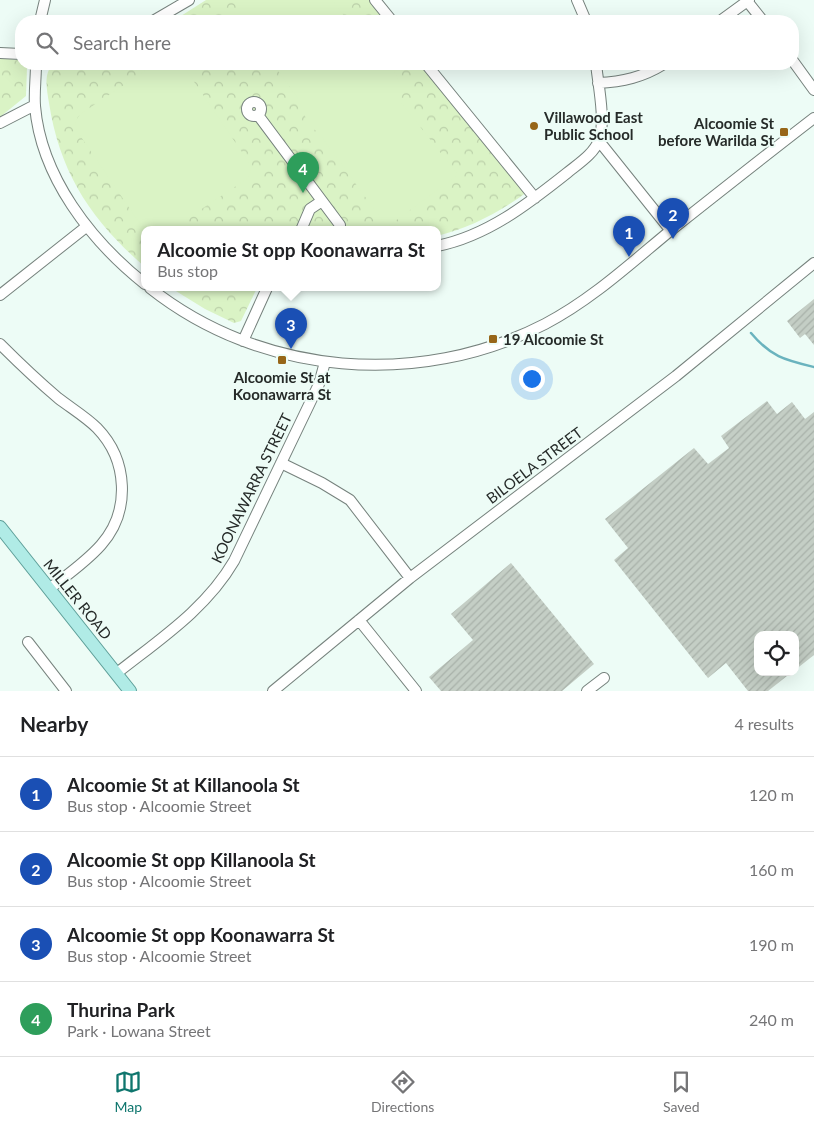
<!DOCTYPE html>
<html lang="en">
<head>
<meta charset="utf-8">
<style>
	:root { --surface:#fff; --page:#f2f2f2; --text:#202124; --muted:#757577; --line:#e0e0e0; --accent:#0f766e }
	body { margin:0; font-family:Lato,sans-serif; background:var(--page); color:var(--text) }
	.controls { position:absolute; right:15px; bottom:15px; display:grid; overflow:hidden; border-radius:10px; box-shadow:0 5px 20px #0002 }
	.controls button { width:45px; height:45px; display:grid; place-items:center; padding:0; border:0; border-bottom:1px solid var(--line); background:var(--surface); color:var(--text); font:25px sans-serif }
	.you { position:absolute; left:531px; top:378px; width:18px; height:18px; margin:-12px; border:4px solid #fff; border-radius:50%; background:#1a73e8; box-shadow:0 0 0 8px #1a73e833 }
	.badge { display:grid; place-items:center; width:32px; height:32px; border-radius:50%; background:var(--accent); color:#fff; font-size:16px; font-weight:700 }
	.pin { position:absolute; translate:-50% -41px; filter:drop-shadow(0 1px 2px #0008) }
	.pin::after { content:''; position:absolute; top:26px; width:18px; height:15px; background:inherit; clip-path:polygon(0 0,100% 0,50% 100%) }
	.popup { position:absolute; left:141px; top:226px; width:300px; height:65px; box-sizing:border-box; display:grid; place-content:center; border-radius:10px; background:var(--surface); filter:drop-shadow(0 1px 4px #0005); font-size:16px; white-space:nowrap; color:var(--muted) }
	.popup b { font-size:19px; color:var(--text) }
	.popup::after { content:''; position:absolute; left:50%; top:100%; margin-left:-10px; border:10px solid transparent; border-top-color:var(--surface) }
	.list { margin:0; padding:0; list-style:none }
	h2 { display:flex; justify-content:space-between; align-items:center; height:65px; margin:0; padding:0 20px; font-size:21px }
	h2 small { font-size:16px; font-weight:400; color:var(--muted) }
	.list li { display:grid; grid-template-columns:32px 1fr auto; gap:15px; align-items:center; box-sizing:border-box; height:75px; padding:0 20px; border-top:1px solid var(--line) }
	.list b { display:block; font-size:19px; white-space:nowrap }
	.list p { margin:0; font-size:16px; white-space:nowrap; color:var(--muted) }
	.list em { font-size:16px; font-style:normal; color:var(--muted) }
	.icon { flex:none; width:28px; height:28px; fill:none; stroke:currentColor; stroke-width:2; stroke-linecap:round; stroke-linejoin:round }
	.map { position:relative; flex:none; width:814px; height:691px; overflow:hidden }
	.search { position:absolute; background:var(--surface); box-shadow:0 5px 20px #0002; left:15px; right:15px; top:15px; height:55px; display:flex; align-items:center; gap:12px; box-sizing:border-box; padding:0 18px; border-radius:20px; color:var(--muted); font-size:19px }
	.sheet { height:365px; background:var(--surface) }
	nav { display:flex; justify-content:space-around; align-items:center; box-sizing:border-box; height:70px; border-top:1px solid var(--line); background:var(--surface); font-size:14px; color:var(--muted) }
	nav a { display:grid; justify-items:center; gap:2px }
	nav .on { color:var(--accent) }
	.map>svg:first-child { display:block }
	.park { fill:url(#park-crowns) }
	.pitch { fill:#daf3c5 }
	.lines { fill:none; stroke-linecap:round; stroke-linejoin:round }
	.stream { stroke:#6ab3be; stroke-width:2.5 }
	.building { fill:url(#building-hatch) }
	.minor-casing { stroke:#76827d; stroke-width:12 }
	.major-casing { stroke:#5e9f99; stroke-width:14 }
	.minor { stroke:#fff; stroke-width:10 }
	.major { stroke:#b0ebe6; stroke-width:12 }
	.poi-dot { fill:#976618; stroke:#edfcf6; stroke-width:2 }
	.labels { text-anchor:middle; dominant-baseline:central; stroke-width:4; stroke-linejoin:round; paint-order:stroke }
	.poi-label { font-size:15px; font-weight:bold; fill:#262b29; stroke:#edfcf6; text-anchor:start }
	.street-label { font-size:15px; fill:#262b29; stroke:#edfcf6 }
</style>
</head>
<body>
<div class="map">
<svg width="814" height="691" viewBox="0 0 814 691">
	<defs>
		<pattern id="park-crowns" width="20" height="18" patternUnits="userSpaceOnUse" patternTransform="scale(1.25)"><rect width="20" height="18" fill="#daf3c5"/><path d="M2 6a3 3 0 1 1 6 0M12 15a3 3 0 1 1 6 0" fill="none" stroke="#bbd0a9"/></pattern>
		<pattern id="building-hatch" width="6" height="6" patternUnits="userSpaceOnUse" patternTransform="scale(1.25)"><rect width="6" height="6" fill="#c4cec5"/><path d="M-1 1l2-2M0 6l6-6M5 7l2-2" fill="none" stroke="#a8b1a9"/></pattern>
	</defs>
	<rect width="100%" height="100%" fill="#edfcf6"/>
	<path class="park" d="M 206,0 L 371,0 L 388,21 L 173,21 Z
		M 0,58 L 19,60 L 27,68 L 26,96 L 0,117 Z
		M 53,64 L 422,64 L 527,192 C 500,212 470,228 437,236 L 437,230 L 145,230 L 145,267 C 92,221 60,174 49,103 C 47,90 43,74 53,64 Z
		M 171,288 L 257,288 L 241,321 L 234,323 L 205,309 Z"/>
	<path class="pitch" d="M 250,0 L 332,0 L 348,21 L 241,21 L 234,12 Z
		M 155,64 L 182,64 L 252,167 L 248,178 L 170,230 L 145,231 L 77,131 C 74,123 76,118 82,113 Z
		M 273,64 L 391,64 L 400,84 L 400,101 L 458,175 L 387,227 L 321,136 L 307,122 L 300,101 Z"/>
	<g class="lines">
		<path class="stream" d="M 751,333 C 771,357 785,360 814,367"/>
	</g>
	<path class="building" d="M 814,299 L 814,345 L 805,334 L 800,338 L 787,321 Z
		M 767,401 L 777,414 L 792,402 L 805,419 L 814,412 L 814,655 L 795,670 L 795,635 L 758,635 L 758,672 L 792,672 L 768,691 L 748,691 L 726,663 L 708,678 L 614,560 L 628,548 L 605,519 L 694,448 L 708,464 L 729,448 L 721,436 Z
		M 511,563 L 594,664 L 562,691 L 441,691 L 429,677 L 473,640 L 451,614 Z"/>
	<g class="lines">
		<defs>
			<path id="minor" d="M 375,0 L 392,21
				M 577,0 L 586,21
				M 747,1 L 763,21
				M 40,21 L 45,0
				M 153,21 L 189,0
				M 720,21 L 749,0
				M 0,53 L 21,54
				M 793,61 L 814,90
				M 36,64 C 36,78 34,92 35,106 C 41,177 91,241 145,284
				M 426,64 L 535,198
				M 598,83 C 623,82 643,77 664,64
				M247 109a7 7 0 1 1 14 0a7 7 0 1 1-14 0Z
				M 258,115 L 340,225
				M 0,123 L 35,105
				M 599,141 L 671,231
				M 301,230 L 310,209 L 322,201
				M 437,246 C 487,236 528,204 567,173 C 578,164 594,154 599,140 C 606,122 598,83 596,64
				M 150,288 C 261,376 419,389 545,324 C 591,300 630,264 670,231 C 718,193 766,155 814,118
				M 0,295 L 86,227
				M 243,341 L 267,288
				M 0,344 C 19,363 38,381 58,398 C 71,408 86,417 97,428 C 128,460 131,511 101,545 C 86,562 67,575 49,589
				M 281,463 L 322,483 L 350,500 L 410,578
				M 359,620 L 416,691
				M 28,642 L 66,691
				M 117,673 C 160,639 206,609 234,561 L 319,384 L 325,362
				M 273,691 L 410,578 L 676,376 L 814,263
				M 587,691 L 604,678"/>
			<path id="major" d="M 0,527 L 130,691"/>
		</defs>
		<use href="#minor" class="minor-casing"/>
		<use href="#major" class="major-casing"/>
		<use href="#minor" class="minor"/>
		<use href="#major" class="major"/>
	</g>
	<g class="poi-dot">
		<circle cx="534" cy="126" r="5"/>
		<rect x="779" y="127" width="10" height="10" rx="2.5"/>
		<rect x="488" y="334" width="10" height="10" rx="2.5"/>
		<rect x="277" y="355" width="10" height="10" rx="2.5"/>
	</g>
	<g class="labels">
		<g class="poi-label">
			<text x="544" y="117">Villawood East<tspan x="544" dy="17">Public School</tspan></text>
			<text x="774" y="123" text-anchor="end">Alcoomie St<tspan x="774" dy="17">before Warilda St</tspan></text>
			<text x="503" y="339">19 Alcoomie St</text>
			<text x="282" y="377" text-anchor="middle">Alcoomie St at<tspan x="282" dy="17">Koonawarra St</tspan></text>
		</g>
		<g class="street-label">
			<text transform="translate(534 465) rotate(-37)">BILOELA STREET</text>
			<text transform="translate(251 488) rotate(-64)">KOONAWARRA STREET</text>
			<text transform="translate(78 599) rotate(51)">MILLER ROAD</text>
		</g>
	</g>
</svg>
<div class="controls">
<button><svg class="icon" aria-label="locate" viewBox="0 0 24 24"><circle cx="12" cy="12" r="6"/><path d="M12 2v4M12 18v4M2 12h4M18 12h4"/></svg></button>
</div>
<div class="you"></div>
<div class="pin badge" style="left:629px;top:257px;background:#1a4fb4">1</div>
<div class="pin badge" style="left:673px;top:239px;background:#1a4fb4">2</div>
<div class="pin badge" style="left:291px;top:349px;background:#1a4fb4">3</div>
<div class="popup"><b>Alcoomie St opp Koonawarra St</b>Bus stop</div>
<div class="pin badge" style="left:303px;top:193px;background:#2e9e5b">4</div>
<div class="search"><svg class="icon" aria-label="search" viewBox="0 0 24 24"><circle cx="10" cy="10" r="6"/><path d="M15 15l6 6"/></svg>Search here</div>
</div>
<section class="sheet">
<h2>Nearby<small>4 results</small></h2>
<ul class="list">
<li><span class="badge" style="background:#1a4fb4">1</span><div><b>Alcoomie St at Killanoola St</b><p>Bus stop · Alcoomie Street</p></div><em>120 m</em></li>
<li><span class="badge" style="background:#1a4fb4">2</span><div><b>Alcoomie St opp Killanoola St</b><p>Bus stop · Alcoomie Street</p></div><em>160 m</em></li>
<li><span class="badge" style="background:#1a4fb4">3</span><div><b>Alcoomie St opp Koonawarra St</b><p>Bus stop · Alcoomie Street</p></div><em>190 m</em></li>
<li><span class="badge" style="background:#2e9e5b">4</span><div><b>Thurina Park</b><p>Park · Lowana Street</p></div><em>240 m</em></li>
</ul>
</section>
<nav>
<a class="on"><svg class="icon" aria-label="map" viewBox="0 0 24 24"><path d="M3 6l6-2 6 2 6-2v14l-6 2-6-2-6 2zM9 4v14M15 6v14"/></svg>Map</a>
<a><svg class="icon" aria-label="directions" viewBox="0 0 24 24"><path d="M12 3l9 9-9 9-9-9zM9 14v-3h6M13 9l2 2-2 2"/></svg>Directions</a>
<a><svg class="icon" aria-label="saved" viewBox="0 0 24 24"><path d="M7 4h10v16l-5-4-5 4z"/></svg>Saved</a>
</nav>
</body>
</html>
